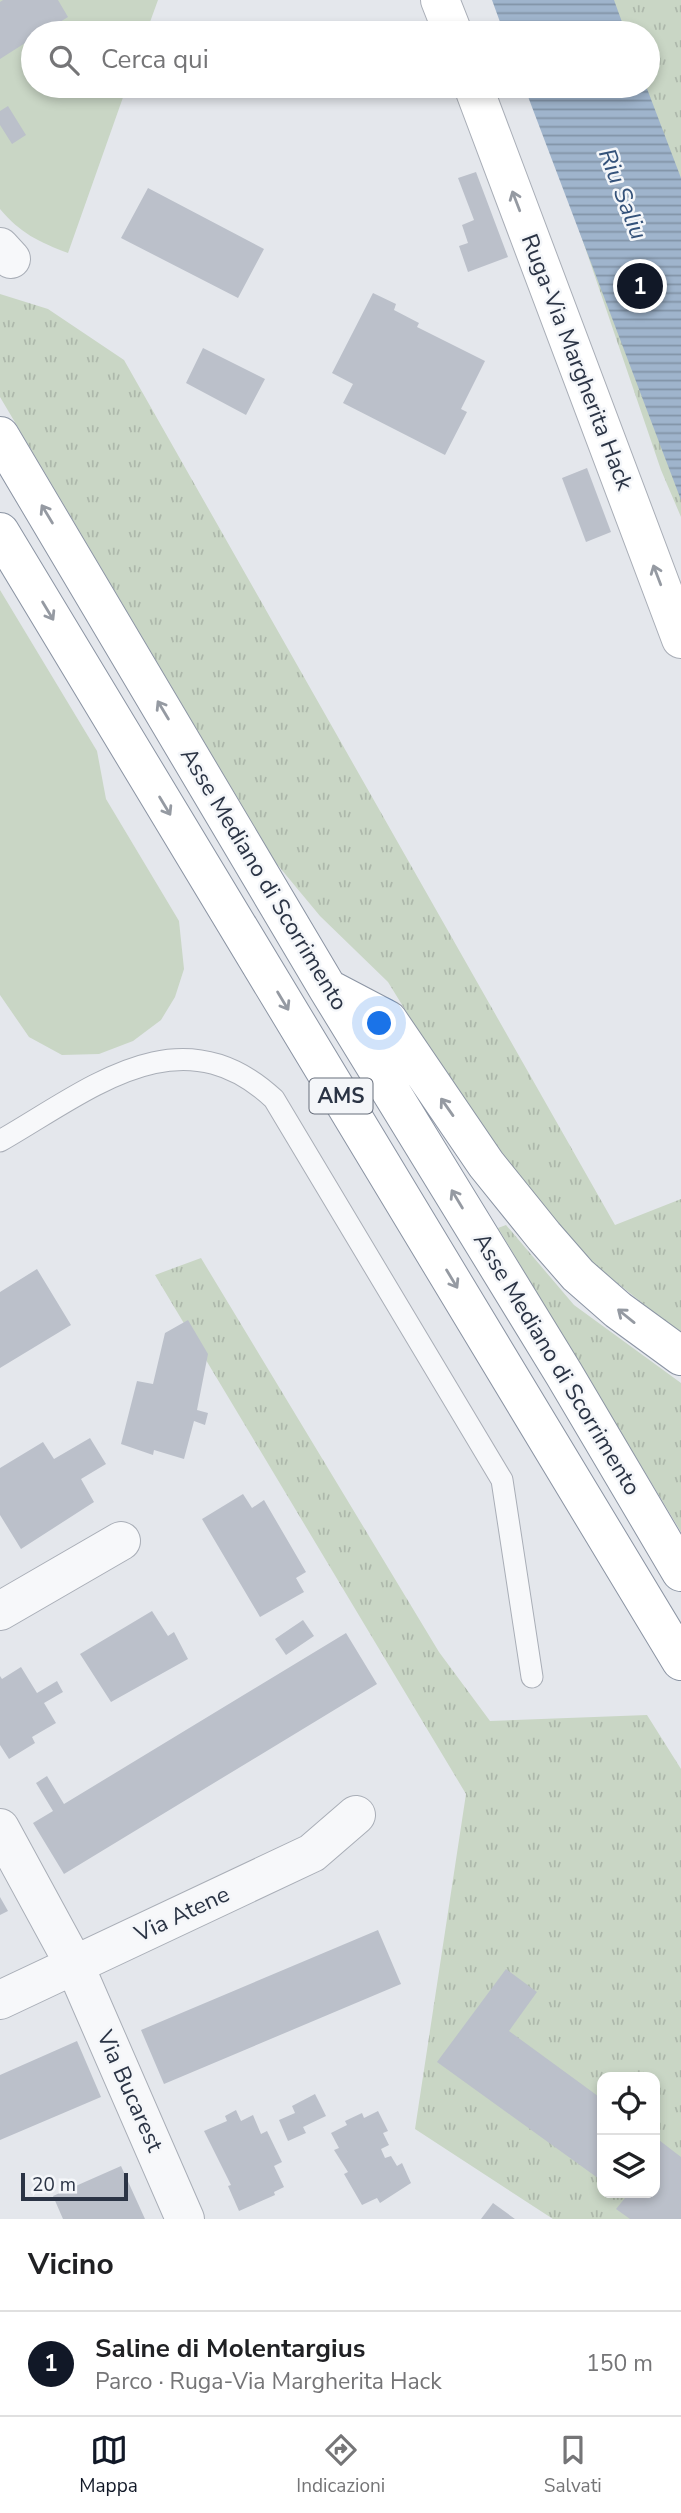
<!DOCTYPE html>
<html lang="it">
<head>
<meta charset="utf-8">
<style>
	:root { --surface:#fff; --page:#f6f6f6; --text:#202124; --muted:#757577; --line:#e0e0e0; --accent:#111827 }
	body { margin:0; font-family:"Nunito Sans",sans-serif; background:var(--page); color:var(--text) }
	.controls { position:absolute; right:21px; bottom:21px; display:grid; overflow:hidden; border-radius:14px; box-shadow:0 4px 10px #0003 }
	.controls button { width:63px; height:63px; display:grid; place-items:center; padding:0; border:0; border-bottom:2px solid var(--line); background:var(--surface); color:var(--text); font:35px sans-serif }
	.scale { position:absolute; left:21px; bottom:18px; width:107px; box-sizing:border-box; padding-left:7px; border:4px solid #2b3445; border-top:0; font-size:19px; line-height:24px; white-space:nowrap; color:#2b3445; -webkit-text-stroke:5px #f4f6f9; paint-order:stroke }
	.you { position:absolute; left:380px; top:1024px; width:24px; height:24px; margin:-18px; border:5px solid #fff; border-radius:50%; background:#1a73e8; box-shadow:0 0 0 10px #1a73e833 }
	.badge { display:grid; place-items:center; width:46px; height:46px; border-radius:50%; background:var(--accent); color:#fff; font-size:23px; font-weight:700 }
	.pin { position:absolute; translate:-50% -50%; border:4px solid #fff; box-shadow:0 2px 7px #0006 }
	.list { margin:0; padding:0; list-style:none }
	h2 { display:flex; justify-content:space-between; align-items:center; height:91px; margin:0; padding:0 28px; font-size:30px }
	h2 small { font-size:23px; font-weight:400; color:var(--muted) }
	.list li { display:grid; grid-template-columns:46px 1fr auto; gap:21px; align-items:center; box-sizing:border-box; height:105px; padding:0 28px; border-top:2px solid var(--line) }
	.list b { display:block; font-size:26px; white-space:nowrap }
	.list p { margin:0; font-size:23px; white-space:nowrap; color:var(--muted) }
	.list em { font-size:23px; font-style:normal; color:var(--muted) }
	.icon { flex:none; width:38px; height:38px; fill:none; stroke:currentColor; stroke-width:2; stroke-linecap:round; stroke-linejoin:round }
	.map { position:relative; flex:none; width:681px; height:2219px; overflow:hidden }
	.search { position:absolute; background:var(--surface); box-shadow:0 4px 10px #0003; left:21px; right:21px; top:21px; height:77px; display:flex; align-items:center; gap:18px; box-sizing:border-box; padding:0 24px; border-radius:38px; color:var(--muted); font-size:26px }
	.sheet { height:196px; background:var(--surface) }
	nav { display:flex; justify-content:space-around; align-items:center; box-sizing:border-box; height:98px; border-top:2px solid var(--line); background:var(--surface); font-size:19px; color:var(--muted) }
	nav a { display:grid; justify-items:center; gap:4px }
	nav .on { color:var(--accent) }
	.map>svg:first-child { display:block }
	.grass { fill:url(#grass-tufts); fill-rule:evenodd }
	.garden { fill:#c9d6c5 }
	.water { fill:url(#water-rules) }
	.building { fill:#bbc0ca }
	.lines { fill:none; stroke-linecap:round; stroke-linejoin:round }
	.lane-casing { stroke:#a9aeb7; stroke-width:23 }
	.street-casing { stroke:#a9aeb7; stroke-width:40 }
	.secondary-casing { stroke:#a9aeb7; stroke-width:40 }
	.highway-casing { stroke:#8b94a3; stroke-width:40 }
	.lane { stroke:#f7f8fa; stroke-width:21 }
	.street { stroke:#f7f8fa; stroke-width:38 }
	.secondary { stroke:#fff; stroke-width:38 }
	.highway { stroke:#fff; stroke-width:38 }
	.oneway { stroke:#959aa2 }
	.labels { text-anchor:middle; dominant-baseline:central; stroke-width:5; stroke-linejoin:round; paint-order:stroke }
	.shield { fill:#f4f6f9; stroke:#676e7b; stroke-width:2 }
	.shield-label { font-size:21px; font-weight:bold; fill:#2b3445 }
	.street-label { font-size:23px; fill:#2b3445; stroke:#f4f6f9 }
	.water-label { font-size:24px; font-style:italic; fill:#34527a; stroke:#f4f6f9 }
</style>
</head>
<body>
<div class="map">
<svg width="681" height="2219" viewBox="0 0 681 2219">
	<defs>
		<pattern id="grass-tufts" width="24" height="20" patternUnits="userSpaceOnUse" patternTransform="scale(1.75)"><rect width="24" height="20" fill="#c9d6c5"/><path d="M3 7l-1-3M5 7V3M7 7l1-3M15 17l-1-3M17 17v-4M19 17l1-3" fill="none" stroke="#adb8ab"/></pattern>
		<pattern id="water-rules" width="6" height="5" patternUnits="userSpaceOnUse" patternTransform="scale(1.75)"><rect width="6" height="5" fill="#9fb4cc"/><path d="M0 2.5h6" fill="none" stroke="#8293a7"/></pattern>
	</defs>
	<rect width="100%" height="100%" fill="#e4e7ec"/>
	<path class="grass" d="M 494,0 L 681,0 L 681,517 L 661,470 L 530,86 L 648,86 L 648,33 L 508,33 Z
		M 0,294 L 48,309 L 124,360 L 615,1225 L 681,1199 L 681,1334 L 596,1266 L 545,1214 L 439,1065 L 388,982 L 320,916 L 276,863 L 0,397 Z
		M 506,1225 L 574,1305 L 681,1383 L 681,1532 L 498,1228 Z
		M 201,1258 L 439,1652 L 490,1721 L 647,1715 L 681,1769 L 681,2219 L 553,2219 L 415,2129 L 466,1794 L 155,1275 ZM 602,2077 L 655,2077 L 655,2193 L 602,2193 Z"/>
	<path class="garden" d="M 0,0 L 158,0 L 146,33 L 33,33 L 33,86 L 127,86 L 68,253 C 39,242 20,233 0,209 Z
		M 0,590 L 97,751 L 106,799 L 179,921 L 184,969 L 175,997 L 161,1020 L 133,1041 L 99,1054 L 62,1055 L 29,1037 L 0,995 Z"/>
	<path class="water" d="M 492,0 L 614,0 L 626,33 L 504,33 Z
		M 524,86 L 646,86 L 681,178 L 681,500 Z"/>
	<path class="building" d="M 3,0 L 58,0 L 68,17 L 42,33 L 33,33 L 33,38 L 0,59 L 0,2 Z
		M 8,106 L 26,135 L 12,144 L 0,125 L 0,111 Z
		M 476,172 L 508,257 L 468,272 L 459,246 L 468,243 L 462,225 L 474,220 L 458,178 Z
		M 148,188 L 264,249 L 238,298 L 121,238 Z
		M 373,293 L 396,304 L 394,310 L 419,323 L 417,327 L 485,361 L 461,409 L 467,412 L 445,455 L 343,403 L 353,384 L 332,373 Z
		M 203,348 L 265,379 L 246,415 L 186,383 Z
		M 587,468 L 611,532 L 586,542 L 562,478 Z
		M 37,1269 L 71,1325 L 0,1368 L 0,1292 Z
		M 188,1320 L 208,1354 L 197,1410 L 208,1413 L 205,1425 L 194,1421 L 184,1459 L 154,1450 L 153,1455 L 121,1444 L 137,1381 L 153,1384 L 165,1333 Z
		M 90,1438 L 106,1464 L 81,1479 L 94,1502 L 21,1549 L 0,1515 L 0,1468 L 43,1442 L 54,1459 Z
		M 243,1494 L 252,1508 L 264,1500 L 306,1572 L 296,1578 L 304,1592 L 260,1617 L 202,1519 Z
		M 152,1611 L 168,1636 L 174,1632 L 188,1659 L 111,1702 L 80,1654 Z
		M 303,1620 L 314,1636 L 286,1655 L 275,1639 Z
		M 346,1633 L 377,1684 L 64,1874 L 33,1823 L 53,1811 L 36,1783 L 47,1776 L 64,1804 Z
		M 21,1667 L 37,1693 L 57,1681 L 63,1692 L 44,1703 L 56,1723 L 32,1737 L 35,1743 L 9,1759 L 0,1745 L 0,1676 L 2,1679 Z
		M 0,1897 L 8,1911 L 0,1915 Z
		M 378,1930 L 401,1984 L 164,2084 L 141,2030 Z
		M 506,1969 L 537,1992 L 509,2031 L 602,2099 L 602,2181 L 437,2062 Z
		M 77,2041 L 101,2097 L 0,2140 L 0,2075 Z
		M 315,2094 L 326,2116 L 303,2127 L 306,2133 L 288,2141 L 279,2120 L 295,2113 L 292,2106 Z
		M 236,2110 L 241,2121 L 253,2115 L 261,2134 L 267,2131 L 282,2162 L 274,2166 L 284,2187 L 274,2192 L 275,2195 L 239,2211 L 228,2186 L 231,2185 L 204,2131 L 227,2121 L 225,2116 Z
		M 378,2111 L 388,2131 L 383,2133 L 389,2145 L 381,2149 L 385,2158 L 391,2156 L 397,2166 L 402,2163 L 411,2183 L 380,2203 L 377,2198 L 362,2205 L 344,2174 L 348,2172 L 334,2150 L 339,2148 L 331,2133 L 347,2125 L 345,2121 L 362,2113 L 364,2118 Z
		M 655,2137 L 681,2157 L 681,2219 L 630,2219 L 616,2209 L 625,2198 L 618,2193 L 655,2193 Z
		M 121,2166 L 145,2219 L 63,2219 L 53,2196 Z
		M 493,2203 L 515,2219 L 481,2219 Z"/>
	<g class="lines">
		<defs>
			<path id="lane" d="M 0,1141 C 89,1090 180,1011 274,1099 L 502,1480 L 532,1677"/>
			<path id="street" d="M 0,247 L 11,259
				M 0,1611 L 121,1541
				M 0,1828 L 74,1964 L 185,2219
				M 0,2000 L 312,1853 L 356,1815"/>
			<path id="secondary" d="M 440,0 L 453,33
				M 473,86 L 681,639"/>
			<path id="highway" d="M 0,436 L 328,989 L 564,1374 L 681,1572
				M 0,532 L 681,1661
				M 329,989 L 388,1020 L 486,1164 L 544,1236 L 578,1275 L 618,1310 L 681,1356"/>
		</defs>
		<use href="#lane" class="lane-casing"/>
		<use href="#street" class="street-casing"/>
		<use href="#secondary" class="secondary-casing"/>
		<use href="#highway" class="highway-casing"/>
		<use href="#lane" class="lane"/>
		<use href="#street" class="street"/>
		<use href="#secondary" class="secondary"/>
		<use href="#highway" class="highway"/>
	</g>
	<defs><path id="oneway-shaft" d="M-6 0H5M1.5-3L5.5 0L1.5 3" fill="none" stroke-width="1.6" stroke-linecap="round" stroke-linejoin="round" transform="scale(1.75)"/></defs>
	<g class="oneway">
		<use href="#oneway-shaft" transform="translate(516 201) rotate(-111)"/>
		<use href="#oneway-shaft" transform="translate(47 514) rotate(-121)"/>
		<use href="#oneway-shaft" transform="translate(657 575) rotate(-111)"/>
		<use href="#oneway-shaft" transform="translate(48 611) rotate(59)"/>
		<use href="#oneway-shaft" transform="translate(163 710) rotate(-121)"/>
		<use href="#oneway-shaft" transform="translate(165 806) rotate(59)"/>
		<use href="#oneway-shaft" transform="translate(283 1001) rotate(59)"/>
		<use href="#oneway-shaft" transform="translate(447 1107) rotate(-125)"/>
		<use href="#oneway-shaft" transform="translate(457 1199) rotate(-121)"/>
		<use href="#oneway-shaft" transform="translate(452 1279) rotate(59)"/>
		<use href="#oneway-shaft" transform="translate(626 1316) rotate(-141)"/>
	</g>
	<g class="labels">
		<rect class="shield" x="309.5" y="1078.5" width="63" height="35" rx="5"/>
		<g class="shield-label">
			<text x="341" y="1096">AMS</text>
		</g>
		<g class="street-label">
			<text transform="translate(577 362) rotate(69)">Ruga-Via Margherita Hack</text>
			<text transform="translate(264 879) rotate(59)">Asse Mediano di Scorrimento</text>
			<text transform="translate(557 1364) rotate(59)">Asse Mediano di Scorrimento</text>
			<text transform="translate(182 1914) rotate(-25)">Via Atene</text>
			<text transform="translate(130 2091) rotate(66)">Via Bucarest</text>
		</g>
		<g class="water-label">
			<text transform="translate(623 194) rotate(69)">Riu Saliu</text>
		</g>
	</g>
</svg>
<div class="controls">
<button><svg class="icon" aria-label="locate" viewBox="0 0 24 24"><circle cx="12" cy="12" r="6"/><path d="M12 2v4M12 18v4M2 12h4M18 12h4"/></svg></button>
<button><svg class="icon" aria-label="layers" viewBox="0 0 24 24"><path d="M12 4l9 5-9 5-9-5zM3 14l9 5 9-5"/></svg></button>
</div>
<div class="scale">20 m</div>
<div class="you"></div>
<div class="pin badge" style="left:640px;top:286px">1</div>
<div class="search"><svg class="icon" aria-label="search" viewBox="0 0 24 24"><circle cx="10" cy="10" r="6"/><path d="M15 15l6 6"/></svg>Cerca qui</div>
</div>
<section class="sheet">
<h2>Vicino<small></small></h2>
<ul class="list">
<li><span class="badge">1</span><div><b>Saline di Molentargius</b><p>Parco · Ruga-Via Margherita Hack</p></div><em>150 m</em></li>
</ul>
</section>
<nav>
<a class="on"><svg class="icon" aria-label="map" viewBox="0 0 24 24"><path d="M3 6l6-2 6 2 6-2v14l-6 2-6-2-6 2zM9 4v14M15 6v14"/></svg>Mappa</a>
<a><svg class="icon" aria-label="directions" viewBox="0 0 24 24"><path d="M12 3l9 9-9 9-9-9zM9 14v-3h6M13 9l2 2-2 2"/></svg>Indicazioni</a>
<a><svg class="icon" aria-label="saved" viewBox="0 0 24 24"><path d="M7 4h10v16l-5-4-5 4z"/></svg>Salvati</a>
</nav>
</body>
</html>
